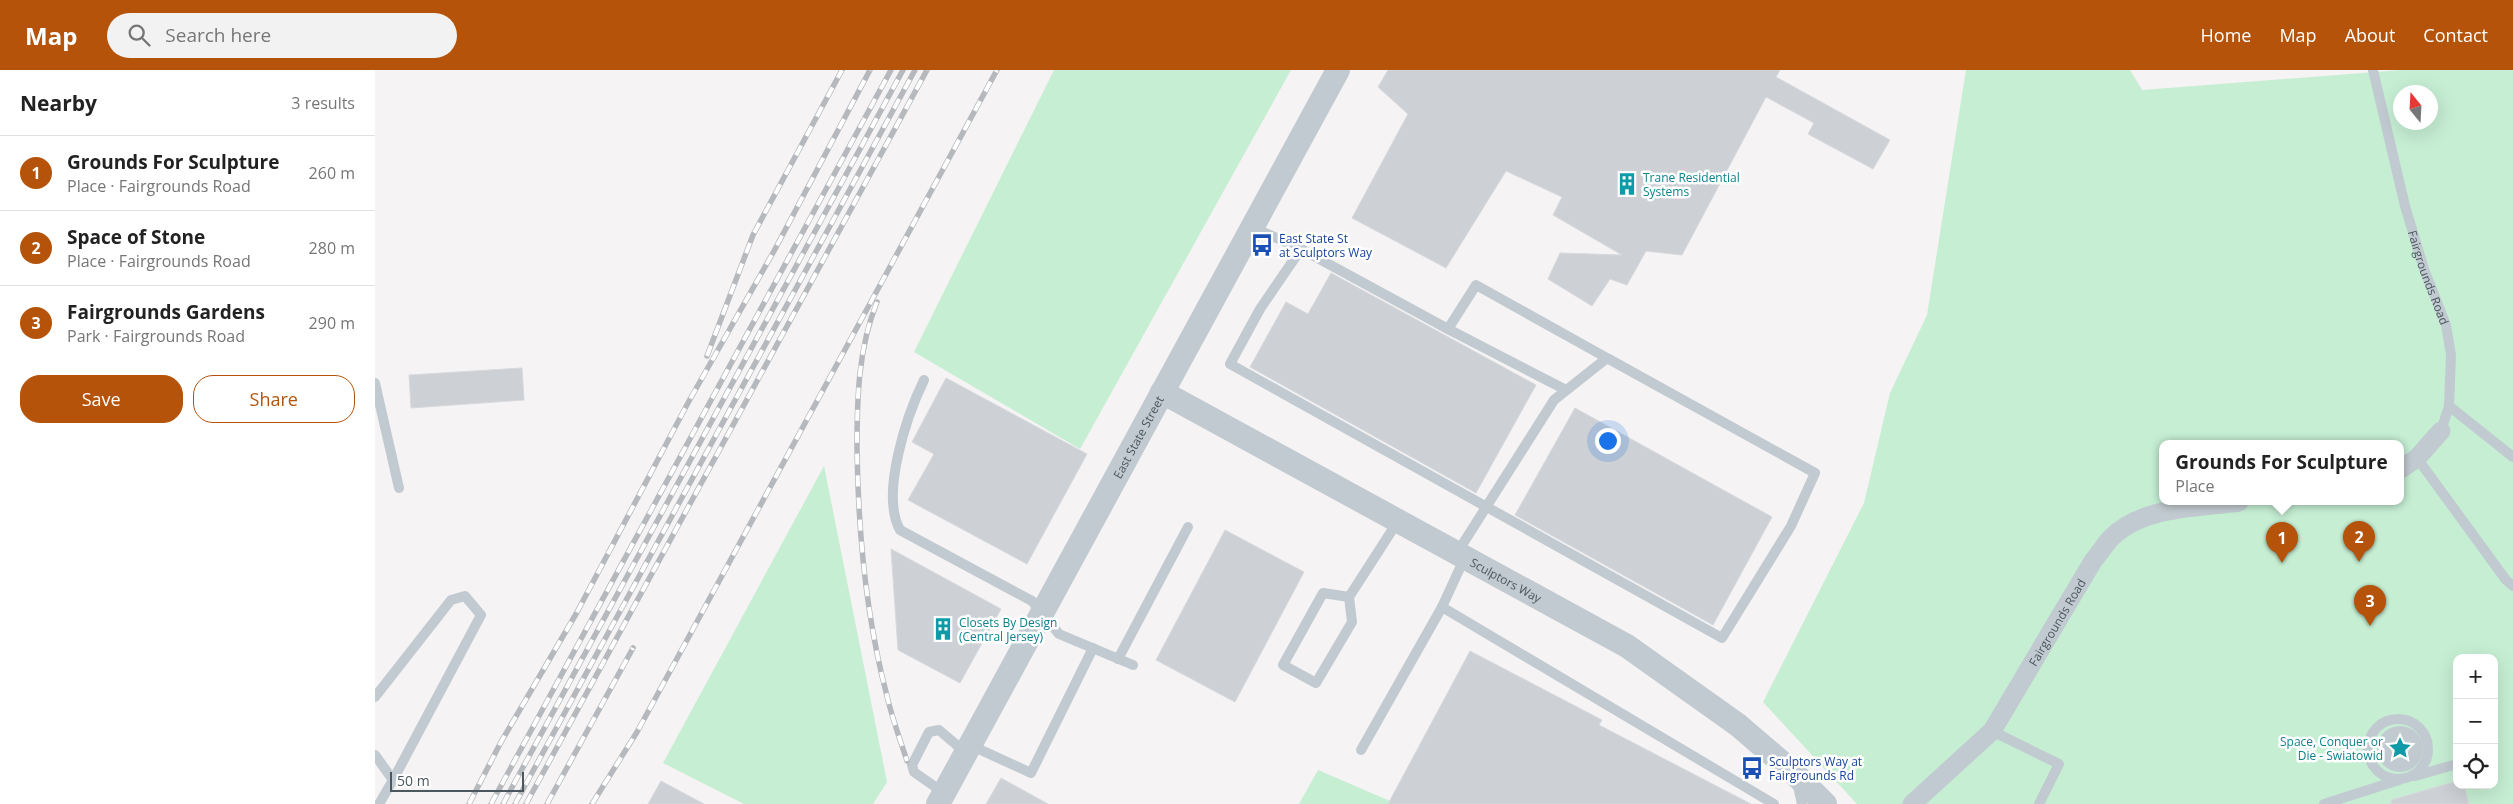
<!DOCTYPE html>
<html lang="en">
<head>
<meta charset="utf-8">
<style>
	:root { --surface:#fff; --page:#f2f2f2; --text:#222; --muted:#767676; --line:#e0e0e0; --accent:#b45309 }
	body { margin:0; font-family:"Open Sans",sans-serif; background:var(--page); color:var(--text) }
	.controls { position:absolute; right:15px; bottom:15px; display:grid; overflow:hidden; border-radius:10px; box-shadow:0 5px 20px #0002 }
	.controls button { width:45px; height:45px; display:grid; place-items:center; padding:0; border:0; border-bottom:1px solid var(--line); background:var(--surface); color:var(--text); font:25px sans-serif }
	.compass { position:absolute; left:2018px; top:15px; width:45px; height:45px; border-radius:50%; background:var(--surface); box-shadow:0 5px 20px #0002; rotate:342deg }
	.scale { position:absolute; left:15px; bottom:12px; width:134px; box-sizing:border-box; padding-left:5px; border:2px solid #4b575f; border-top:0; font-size:14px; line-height:18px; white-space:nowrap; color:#4b575f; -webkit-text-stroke:4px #fff; paint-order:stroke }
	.you { position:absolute; left:1232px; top:370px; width:18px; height:18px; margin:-12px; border:4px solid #fff; border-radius:50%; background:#1a73e8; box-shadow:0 0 0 8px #1a73e833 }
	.badge { display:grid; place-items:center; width:32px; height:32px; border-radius:50%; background:var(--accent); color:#fff; font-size:16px; font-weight:700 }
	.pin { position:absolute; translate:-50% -41px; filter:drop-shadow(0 1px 2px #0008) }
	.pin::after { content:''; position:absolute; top:26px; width:18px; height:15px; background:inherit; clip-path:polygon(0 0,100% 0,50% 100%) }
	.popup { position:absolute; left:1784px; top:370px; width:245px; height:65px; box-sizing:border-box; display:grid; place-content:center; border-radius:10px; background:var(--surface); filter:drop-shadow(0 1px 4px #0005); font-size:16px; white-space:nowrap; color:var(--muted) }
	.popup b { font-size:19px; color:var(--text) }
	.popup::after { content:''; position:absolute; left:50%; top:100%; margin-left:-10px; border:10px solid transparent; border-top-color:var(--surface) }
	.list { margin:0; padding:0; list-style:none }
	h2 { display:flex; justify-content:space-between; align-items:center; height:65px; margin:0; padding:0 20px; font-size:21px }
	h2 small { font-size:16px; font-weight:400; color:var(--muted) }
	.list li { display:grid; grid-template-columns:32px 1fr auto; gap:15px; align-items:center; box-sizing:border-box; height:75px; padding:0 20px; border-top:1px solid var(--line) }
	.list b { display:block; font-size:19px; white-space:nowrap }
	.list p { margin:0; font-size:16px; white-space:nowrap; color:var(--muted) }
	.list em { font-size:16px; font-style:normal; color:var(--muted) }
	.actions { display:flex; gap:10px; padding:15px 20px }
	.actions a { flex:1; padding:11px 0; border:1px solid var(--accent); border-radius:20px; text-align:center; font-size:18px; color:var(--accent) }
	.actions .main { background:var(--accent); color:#fff }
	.icon { flex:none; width:28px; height:28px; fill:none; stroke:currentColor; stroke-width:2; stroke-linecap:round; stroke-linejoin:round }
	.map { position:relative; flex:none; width:2138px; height:734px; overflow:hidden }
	header { display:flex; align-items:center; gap:30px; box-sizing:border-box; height:70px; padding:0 25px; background:var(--accent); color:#fff }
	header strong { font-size:24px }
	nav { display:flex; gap:28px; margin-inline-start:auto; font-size:18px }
	.search { width:350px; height:45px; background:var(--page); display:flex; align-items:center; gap:12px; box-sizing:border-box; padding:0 18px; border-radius:28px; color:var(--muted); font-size:19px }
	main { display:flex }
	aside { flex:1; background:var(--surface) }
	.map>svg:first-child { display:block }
	.green { fill:#c5eed3; fill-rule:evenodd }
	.building { fill:#cdd0d4; stroke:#d7d9dd }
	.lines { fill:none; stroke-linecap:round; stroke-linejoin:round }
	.service { stroke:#c1cad0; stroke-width:10 }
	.pedestrian { stroke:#c1cad0; stroke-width:14 }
	.minor { stroke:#c1cad0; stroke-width:19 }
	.tertiary { stroke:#c1cad0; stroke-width:24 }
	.rail-casing { stroke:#b5b8bc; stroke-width:5.5 }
	.rail { stroke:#fff; stroke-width:4; stroke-dasharray:11; stroke-linecap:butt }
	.labels { text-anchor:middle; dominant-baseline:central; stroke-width:5; stroke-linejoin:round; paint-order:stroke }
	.culture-label { font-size:12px; fill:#0d838f; stroke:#fff; text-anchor:start }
	.transit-label { font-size:12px; fill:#164399; stroke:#fff; text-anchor:start }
	.street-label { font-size:12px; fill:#4b575f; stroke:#fff }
</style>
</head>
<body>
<header>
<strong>Map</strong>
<div class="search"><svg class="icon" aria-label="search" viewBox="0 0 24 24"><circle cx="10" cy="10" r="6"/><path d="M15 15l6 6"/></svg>Search here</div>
<nav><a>Home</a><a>Map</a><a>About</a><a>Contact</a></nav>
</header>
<main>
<aside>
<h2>Nearby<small>3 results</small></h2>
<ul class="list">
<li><span class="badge">1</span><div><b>Grounds For Sculpture</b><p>Place · Fairgrounds Road</p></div><em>260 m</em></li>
<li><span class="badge">2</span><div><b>Space of Stone</b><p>Place · Fairgrounds Road</p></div><em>280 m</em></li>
<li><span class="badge">3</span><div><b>Fairgrounds Gardens</b><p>Park · Fairgrounds Road</p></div><em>290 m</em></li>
</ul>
<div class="actions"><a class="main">Save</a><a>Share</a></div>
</aside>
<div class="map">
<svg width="2138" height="734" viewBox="0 0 2138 734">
	<rect width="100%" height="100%" fill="#f5f3f3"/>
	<path class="green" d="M 679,0 L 916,0 L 705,379 L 539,282 Z
		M 1591,0 L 1755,0 L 1767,20 L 2026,0 L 2138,0 L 2138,734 L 1482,734 L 1388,632 L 1489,433 L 1515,323 L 1552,245 ZM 2026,22 L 2056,22 L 2056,52 L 2026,52 ZM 1788,374 L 2026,374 L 2026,432 L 1788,432 ZM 2082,588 L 2119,588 L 2119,715 L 2082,715 Z
		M 449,396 L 512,712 L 498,734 L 369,734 L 288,693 Z
		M 943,700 L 1015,731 L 1020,734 L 924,734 Z"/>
	<path class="building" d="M 1013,0 L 1405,0 L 1401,7 L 1515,70 L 1498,99 L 1433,64 L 1439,53 L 1391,27 L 1307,185 L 1271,181 L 1252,215 L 1235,209 L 1217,236 L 1173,209 L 1185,183 L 1247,185 L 1178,145 L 1187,127 L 1131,101 L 1071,198 L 977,148 L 1033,44 L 1003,17 Z
		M 956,203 L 1161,315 L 1101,423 L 875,297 L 911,232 L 933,244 Z
		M 147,298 L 149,330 L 36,338 L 34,305 Z
		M 571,308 L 712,384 L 652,494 L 533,430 L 559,384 L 537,372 Z
		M 1200,338 L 1397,447 L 1338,555 L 1140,445 Z
		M 850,460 L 929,502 L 860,632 L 781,590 Z
		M 516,479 L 626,539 L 585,613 L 523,580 Z
		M 1095,581 L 1227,650 L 1224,655 L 1376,734 L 1013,734 Z
		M 626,708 L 673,734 L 611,734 Z
		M 286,711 L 329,734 L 273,734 Z
		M 2082,711 L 2082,715 L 2089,715 L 2094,734 L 2016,734 L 2016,730 Z"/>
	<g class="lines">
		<g class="service">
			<path id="s1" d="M 1998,0 L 2030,136 L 2049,199 L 2071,255 L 2076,285 L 2074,336 L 2066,361"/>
			<path d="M 877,157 L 926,179"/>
			<path d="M 1073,259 L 1191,320"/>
			<path d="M 549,310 C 532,345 505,424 525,460 L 657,531 L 684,564 L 758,595"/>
			<path d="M 0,313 L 24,418"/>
			<path d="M 2074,336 L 2138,387"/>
			<path d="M 2042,388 L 2131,510 L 2138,516"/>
			<path d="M 1082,483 L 1179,330 L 1232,288 L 1101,215 L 1073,259 L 926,179 L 885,239 L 855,294 L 1347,568 L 1416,456 L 1440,403 L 1232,288"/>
			<path d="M 1090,487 L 1067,537 L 1399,734"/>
			<path d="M 974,527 L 948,523 L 908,595 L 941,613 L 977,552 L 974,527 L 1023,451"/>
			<path d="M 743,589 L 813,457"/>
			<path d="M 0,627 L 76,530 L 90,526 L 106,545 L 18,710"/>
			<circle cx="2023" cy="679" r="30"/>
			<path d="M 1617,661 L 1684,694 L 1664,734"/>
			<path d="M 595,675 L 656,703 L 718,578"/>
			<path d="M 986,680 L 1067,537"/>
			<path d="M 0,685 L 18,710 L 4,734"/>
			<path d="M 2040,706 L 2082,694"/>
			<path d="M 1422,712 L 1427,734"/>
			<path d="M 569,723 L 539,702 L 537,695 L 554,662 L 564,660 L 591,683"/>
			<path d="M 1949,734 L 2024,710"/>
		</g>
		<path class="pedestrian" d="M2009 679a16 16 0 1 1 32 0a16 16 0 1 1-32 0Z"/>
		<g class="minor">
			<path d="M 2026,399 L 2042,388 L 2066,361"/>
			<path id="s2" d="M 1537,734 L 1617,661 L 1718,491 C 1724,484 1729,476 1735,469 C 1766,436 1822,438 1864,432"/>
		</g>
		<g class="tertiary">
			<path id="s3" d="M 787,322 L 1252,576 L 1363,655 L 1420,704 L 1450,734"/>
			<path id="s4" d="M 563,734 L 963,0"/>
		</g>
		<defs>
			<path id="rail" d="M 502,232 C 483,279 482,329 482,378 C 483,459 491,547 512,626 C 517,648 525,669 532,691
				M 332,286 L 378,165 L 467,0
				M 94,734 L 126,672 L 201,544 L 314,331 L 399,181 L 495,0
				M 116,734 L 516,0
				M 128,734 L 528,0
				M 140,734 L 540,0
				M 151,734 L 552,0
				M 172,734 L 258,578
				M 217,734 L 262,662 L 622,0"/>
		</defs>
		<use href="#rail" class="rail-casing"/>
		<use href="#rail" class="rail"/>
	</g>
	<defs>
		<symbol id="building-bare" viewBox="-9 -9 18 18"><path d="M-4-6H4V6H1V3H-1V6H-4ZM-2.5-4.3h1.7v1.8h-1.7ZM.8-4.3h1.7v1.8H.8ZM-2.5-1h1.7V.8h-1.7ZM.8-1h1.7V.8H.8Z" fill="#0f9aa8" stroke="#fff" stroke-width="2.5" paint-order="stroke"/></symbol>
		<symbol id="bus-bare" viewBox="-9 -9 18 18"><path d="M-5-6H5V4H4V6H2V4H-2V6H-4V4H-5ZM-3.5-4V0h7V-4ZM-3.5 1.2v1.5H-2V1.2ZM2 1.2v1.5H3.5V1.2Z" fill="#1a4fb4" stroke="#fff" stroke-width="2.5" paint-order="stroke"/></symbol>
		<symbol id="sight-bare" viewBox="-9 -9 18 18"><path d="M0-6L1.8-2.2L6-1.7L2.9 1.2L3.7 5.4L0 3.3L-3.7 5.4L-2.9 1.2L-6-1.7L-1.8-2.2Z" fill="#0f9aa8" stroke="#fff" stroke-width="2.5" paint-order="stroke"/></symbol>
	</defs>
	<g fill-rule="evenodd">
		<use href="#building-bare" x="1236" y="98" width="32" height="32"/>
		<use href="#bus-bare" x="871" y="159" width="32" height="32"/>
		<use href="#building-bare" x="552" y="543" width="32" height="32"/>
		<use href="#sight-bare" x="2009" y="662" width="32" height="32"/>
		<use href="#bus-bare" x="1361" y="682" width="32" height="32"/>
	</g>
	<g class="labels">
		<g class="culture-label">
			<text x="1268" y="107">Trane Residential<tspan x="1268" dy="14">Systems</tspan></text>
			<text x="584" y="552">Closets By Design<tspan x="584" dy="14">(Central Jersey)</tspan></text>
			<text x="2008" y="671" text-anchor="end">Space, Conquer or<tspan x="2008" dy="14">Die - Swiatowid</tspan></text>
		</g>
		<g class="transit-label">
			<text x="904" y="168">East State St<tspan x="904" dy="14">at Sculptors Way</tspan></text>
			<text x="1394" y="691">Sculptors Way at<tspan x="1394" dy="14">Fairgrounds Rd</tspan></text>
		</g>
		<g class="street-label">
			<text stroke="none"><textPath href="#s1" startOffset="215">Fairgrounds Road</textPath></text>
			<text stroke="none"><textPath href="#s4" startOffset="418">East State Street</textPath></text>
			<text stroke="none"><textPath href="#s3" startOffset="392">Sculptors Way</textPath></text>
			<text stroke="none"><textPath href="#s2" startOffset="235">Fairgrounds Road</textPath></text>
		</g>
	</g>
</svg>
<div class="controls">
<button>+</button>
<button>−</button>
<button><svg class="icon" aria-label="locate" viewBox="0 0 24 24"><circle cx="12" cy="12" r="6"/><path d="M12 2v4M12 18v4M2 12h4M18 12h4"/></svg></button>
</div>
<svg class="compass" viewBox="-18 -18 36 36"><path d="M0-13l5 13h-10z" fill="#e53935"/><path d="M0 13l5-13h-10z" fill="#767676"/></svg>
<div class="scale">50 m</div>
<div class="you"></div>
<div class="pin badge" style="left:1907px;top:493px">1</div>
<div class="popup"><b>Grounds For Sculpture</b>Place</div>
<div class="pin badge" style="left:1984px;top:492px">2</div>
<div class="pin badge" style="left:1995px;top:556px">3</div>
</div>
</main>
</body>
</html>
